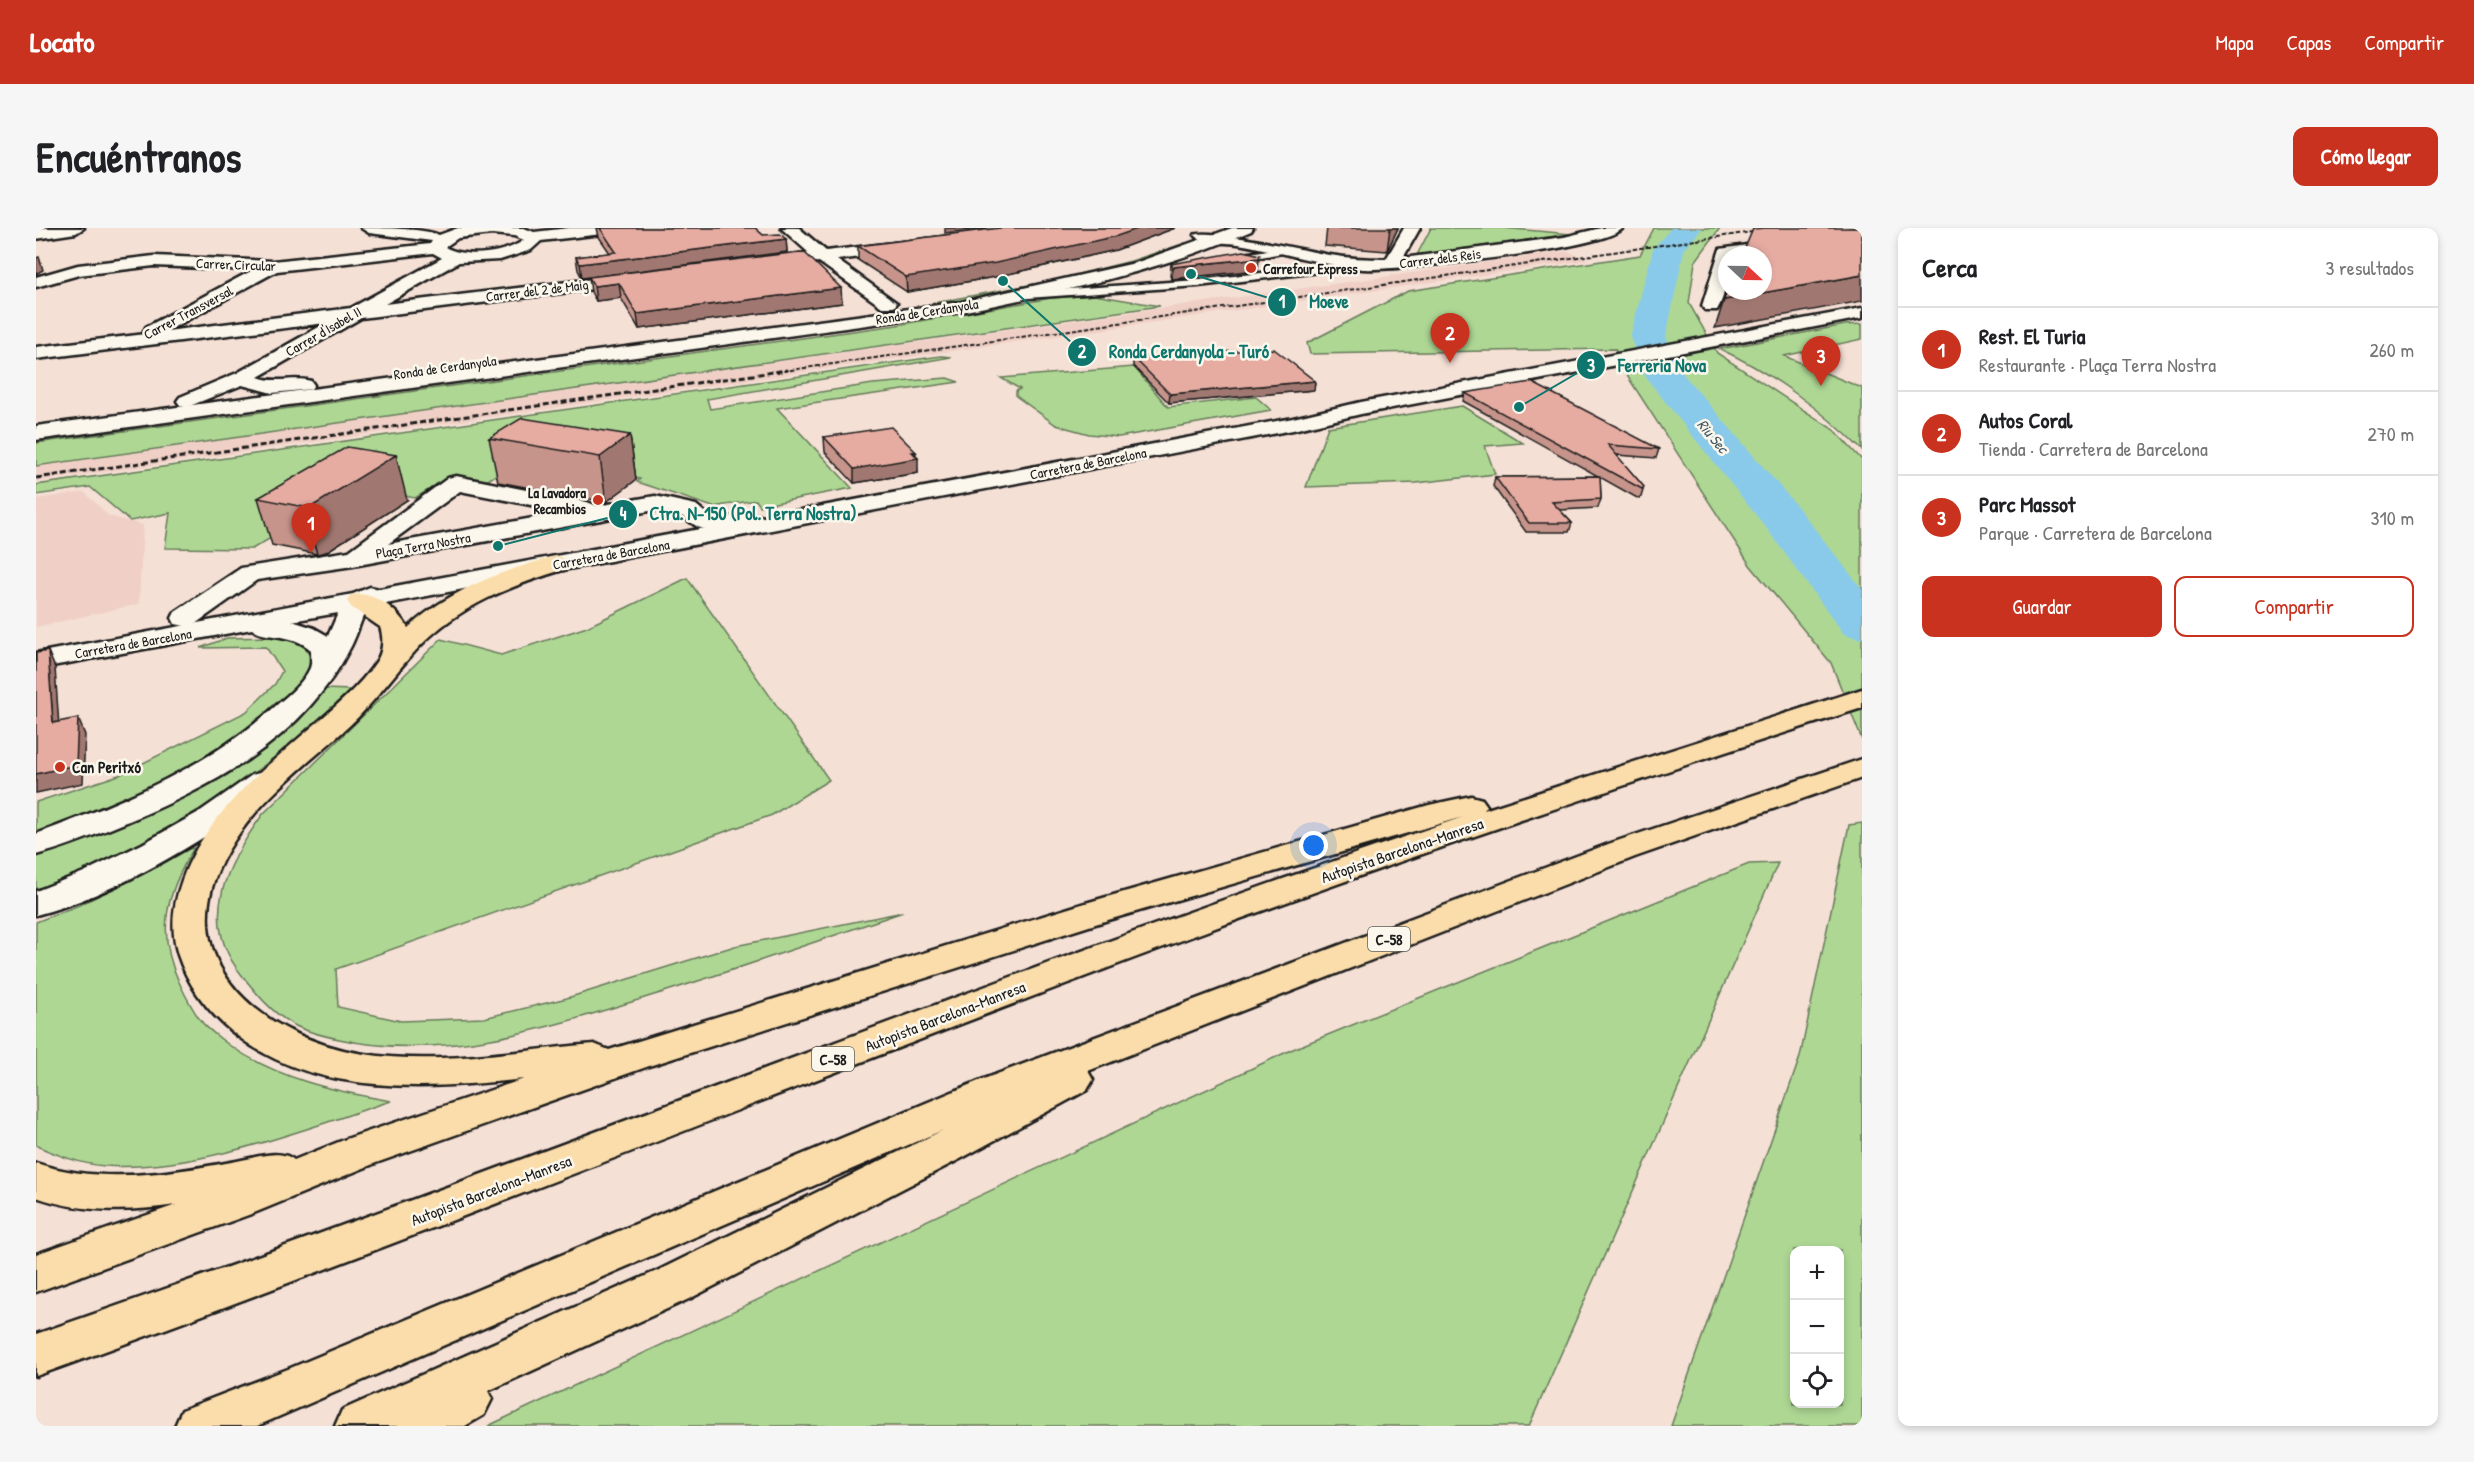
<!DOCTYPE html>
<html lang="es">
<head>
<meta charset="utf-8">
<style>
	:root { --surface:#fff; --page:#f6f6f6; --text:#202124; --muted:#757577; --line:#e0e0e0; --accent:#c8321e }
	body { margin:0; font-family:"Patrick Hand",sans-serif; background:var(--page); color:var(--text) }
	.controls { position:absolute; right:18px; bottom:18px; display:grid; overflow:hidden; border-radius:12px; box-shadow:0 3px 9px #0003 }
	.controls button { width:54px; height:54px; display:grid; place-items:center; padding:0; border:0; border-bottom:2px solid var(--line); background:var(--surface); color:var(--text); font:30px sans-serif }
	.compass { position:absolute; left:1682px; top:18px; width:54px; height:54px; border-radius:50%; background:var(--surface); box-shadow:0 3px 9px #0003; rotate:112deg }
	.you { position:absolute; left:1278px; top:618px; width:21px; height:21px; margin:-15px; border:4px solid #fff; border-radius:50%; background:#1a73e8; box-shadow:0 0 0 9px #1a73e833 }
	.badge { display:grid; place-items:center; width:39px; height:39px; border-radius:50%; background:var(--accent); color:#fff; font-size:20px; font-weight:700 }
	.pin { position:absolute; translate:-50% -50px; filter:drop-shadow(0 2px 3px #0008) }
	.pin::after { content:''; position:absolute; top:32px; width:21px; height:18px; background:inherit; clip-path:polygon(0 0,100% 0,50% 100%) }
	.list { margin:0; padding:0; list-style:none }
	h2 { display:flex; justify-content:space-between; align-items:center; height:78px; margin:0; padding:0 24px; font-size:26px }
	h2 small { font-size:20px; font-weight:400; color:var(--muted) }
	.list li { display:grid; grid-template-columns:39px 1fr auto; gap:18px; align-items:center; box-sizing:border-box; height:84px; padding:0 24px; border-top:2px solid var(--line) }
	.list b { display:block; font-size:22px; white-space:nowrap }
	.list p { margin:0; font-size:20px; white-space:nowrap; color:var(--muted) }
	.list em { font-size:20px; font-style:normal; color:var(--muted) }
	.actions { display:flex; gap:12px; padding:18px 24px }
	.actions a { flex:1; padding:14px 0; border:2px solid var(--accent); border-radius:12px; text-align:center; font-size:21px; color:var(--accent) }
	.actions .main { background:var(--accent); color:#fff }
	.icon { flex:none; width:33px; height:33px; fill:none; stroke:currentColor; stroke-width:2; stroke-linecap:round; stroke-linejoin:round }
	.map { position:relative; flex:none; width:1826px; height:1198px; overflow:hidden; border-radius:12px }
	header { display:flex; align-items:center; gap:36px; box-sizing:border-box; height:84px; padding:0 30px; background:var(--accent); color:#fff }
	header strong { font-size:28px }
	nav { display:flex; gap:33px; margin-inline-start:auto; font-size:21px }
	.intro { display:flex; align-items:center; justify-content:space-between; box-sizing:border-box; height:144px; padding:0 36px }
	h1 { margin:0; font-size:42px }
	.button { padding:15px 27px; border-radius:12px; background:var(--accent); color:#fff; font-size:21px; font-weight:700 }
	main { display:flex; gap:36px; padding:0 36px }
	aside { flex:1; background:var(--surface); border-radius:12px; box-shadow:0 3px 9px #0003 }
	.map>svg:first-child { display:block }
	.built { fill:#f0d0c6 }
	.green { fill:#aed794; stroke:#657a58; stroke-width:1.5; fill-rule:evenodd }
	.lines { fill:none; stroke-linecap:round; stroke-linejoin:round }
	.river { fill:#89caea; fill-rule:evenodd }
	.service-casing { stroke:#1c1c1c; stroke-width:5 }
	.minor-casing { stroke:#1c1c1c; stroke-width:5 }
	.tertiary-casing { stroke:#1c1c1c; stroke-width:5 }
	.secondary-casing { stroke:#1c1c1c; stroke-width:5 }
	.motorway-casing { stroke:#1c1c1c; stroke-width:5 }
	.service { fill:#fbf7ec; fill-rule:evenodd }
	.minor { fill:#fbf7ec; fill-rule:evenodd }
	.tertiary { fill:#fbf7ec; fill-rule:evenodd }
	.secondary { fill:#fbf7ec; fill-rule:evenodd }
	.motorway { fill:#fbddab; fill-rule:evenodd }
	.rail-far1 { stroke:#1c1c1c; stroke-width:2; stroke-dasharray:4.5 2; stroke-linecap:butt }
	.rail { stroke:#1c1c1c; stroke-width:3; stroke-dasharray:6 3; stroke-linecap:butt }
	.wall { fill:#c6948b; stroke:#1c1c1c; stroke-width:1.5 }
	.shaded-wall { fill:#a17871; stroke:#1c1c1c; stroke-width:1.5 }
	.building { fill:#e6aca2; stroke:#1c1c1c; stroke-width:1.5 }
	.poi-dot { fill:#c8321e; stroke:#fbf7ec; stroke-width:2 }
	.labels { text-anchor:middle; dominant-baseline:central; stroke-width:5; stroke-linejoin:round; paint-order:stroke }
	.far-street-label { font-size:14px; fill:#1c1c1c; stroke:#fbf7ec }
	.far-poi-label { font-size:14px; font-weight:bold; fill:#1c1c1c; stroke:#fbf7ec; text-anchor:start }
	.far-water-label { font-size:15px; font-style:italic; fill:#425964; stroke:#fbf7ec }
	.shield { fill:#fbf7ec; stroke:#5f5e5a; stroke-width:1.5 }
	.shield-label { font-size:15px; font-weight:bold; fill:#1c1c1c }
	.poi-label { font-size:16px; font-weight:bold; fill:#1c1c1c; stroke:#fbf7ec; text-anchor:start }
	.street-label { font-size:16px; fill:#1c1c1c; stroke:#fbf7ec }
	.leader { fill:none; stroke:#0f766e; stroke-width:2 }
	.callout-dot { fill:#0f766e; stroke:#fbf7ec; stroke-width:2 }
	.mark-label { font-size:18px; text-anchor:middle; font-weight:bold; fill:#fff }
	.callout-label { font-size:18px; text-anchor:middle; font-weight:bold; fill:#0f766e; stroke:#fbf7ec; stroke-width:5; stroke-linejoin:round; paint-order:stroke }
</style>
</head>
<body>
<header>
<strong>Locato</strong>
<nav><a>Mapa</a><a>Capas</a><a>Compartir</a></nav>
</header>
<div class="intro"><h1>Encuéntranos</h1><a class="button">Cómo llegar</a></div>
<main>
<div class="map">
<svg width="1826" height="1198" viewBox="0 0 1826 1198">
	<rect width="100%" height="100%" fill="#f5e0d6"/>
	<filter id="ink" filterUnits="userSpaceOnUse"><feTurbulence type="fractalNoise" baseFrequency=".0167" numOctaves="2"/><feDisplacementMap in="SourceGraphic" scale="12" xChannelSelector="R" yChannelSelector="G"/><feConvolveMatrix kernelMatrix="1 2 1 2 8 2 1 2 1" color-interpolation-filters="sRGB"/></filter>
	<g filter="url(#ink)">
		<path class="built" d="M 1531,23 L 1553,32 L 0,254 L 0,238 Z
			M 48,264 L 73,288 L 107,297 L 103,376 L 0,399 L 0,271 Z"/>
		<path class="green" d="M 1395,0 L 1467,0 L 1535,6 L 1381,27 Z
			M 1618,0 L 1684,0 L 1659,34 L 1653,75 L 1681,125 L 1798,202 L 1826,232 L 1826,512 L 1795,435 L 1714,337 L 1588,143 L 1579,121 L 1274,126 L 1271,115 L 1372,63 L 1604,27 Z
			M 1149,15 L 1157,17 C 1073,43 989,62 903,77 L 897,75 L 1019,52 L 1095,33 Z
			M 1058,67 L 1124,78 L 0,238 L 0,215 L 861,97 L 1015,70 Z
			M 1826,96 L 1826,111 L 1748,128 L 1826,160 L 1826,222 C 1786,182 1736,145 1684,121 L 1809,97 Z
			M 905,128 L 915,129 L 671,171 L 674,181 L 837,156 L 911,150 L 923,154 L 741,180 L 816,260 L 724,278 L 720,272 L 677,279 L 601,254 L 604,251 L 486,231 L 452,252 L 416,248 L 379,270 L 322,259 L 216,321 L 129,320 L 134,285 L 94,293 L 54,259 L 0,267 L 0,257 Z
			M 1098,139 L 1132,179 L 1220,169 L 1235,182 L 1083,209 L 1053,206 L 1020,197 L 980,168 L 980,163 L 984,161 L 965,150 Z
			M 1426,178 L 1487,215 L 1449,218 L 1459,246 L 1380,255 L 1270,259 L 1292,199 Z
			M 651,350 L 793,552 L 736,587 L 300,741 L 302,779 L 365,793 L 448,790 L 531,770 L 699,718 L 867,684 C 788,711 710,738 631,763 C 526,795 414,836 303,811 C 288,808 270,804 256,796 C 235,784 220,765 205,746 C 161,691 192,634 227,586 L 405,411 L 465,427 L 551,399 Z
			M 239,409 L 267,416 L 277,434 L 257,465 L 218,500 L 112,564 L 0,608 L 0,574 L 83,547 L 210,484 L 239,456 L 246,443 L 230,419 L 164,420 L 191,410 Z
			M 288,461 L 314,462 C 250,528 165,586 83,628 C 56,642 28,654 0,667 L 0,625 L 27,616 Z
			M 1826,595 L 1826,1198 L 1635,1198 L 1764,829 L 1813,597 ZM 1758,1022 L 1804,1022 L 1804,1176 L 1758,1176 Z
			M 158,620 C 130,665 120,705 143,754 C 149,767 156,781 165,793 C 172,802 184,810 193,817 C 242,851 298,863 355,873 C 268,901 161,944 69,938 C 45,936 24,928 3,919 L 0,917 L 0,694 L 43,677 L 101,649 L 153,621 Z
			M 1742,635 L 1493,1198 L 452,1198 L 1257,821 L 1713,636 Z"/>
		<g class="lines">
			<path class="river" d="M 1635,0 L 1666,0 L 1648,22 L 1630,109 L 1648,147 L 1760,277 L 1826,361 L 1826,411 L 1808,406 L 1728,297 L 1611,151 L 1594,109 L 1617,21 Z"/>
			<defs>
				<path id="service" d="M 1248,19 L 1252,20 L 1252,24 L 1197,34 L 1192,31 L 1197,28 Z
					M 1333,33 L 1337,34 L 1337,38 L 1162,58 L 991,70 L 985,67 L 991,64 L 1162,52 Z
					M 722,287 L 727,289 L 730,292 L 727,295 L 669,300 L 661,295 L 669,290 Z"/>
				<path id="minor" d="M 8,0 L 48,0 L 40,5 L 0,11 L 0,1 Z
					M 325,0 C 345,0 387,0 403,7 L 422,0 L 488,0 L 498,4 L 533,0 L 583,0 L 575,5 L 505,13 L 495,22 L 464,32 L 423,34 L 349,76 L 598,46 L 604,47 L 607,51 L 604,55 L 598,56 L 325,90 L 222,149 C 239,156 258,148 275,153 L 278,157 L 275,161 L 236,165 L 206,157 L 151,179 L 144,177 L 141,173 L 144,169 L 201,145 L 290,95 L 0,131 L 0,119 L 110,106 L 108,103 L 110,99 L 217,42 L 118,38 L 43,47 L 0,59 L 0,49 L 42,37 L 118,28 L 237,33 L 394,16 L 396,13 L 333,5 ZM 456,6 L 478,8 L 488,12 C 469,26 430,31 409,19 L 422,10 ZM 397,25 L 406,30 L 315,80 L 131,103 L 241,43 Z
					M 745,0 L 763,0 L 790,23 L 866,14 L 872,16 L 874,19 L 866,24 L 801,32 L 861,75 L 858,79 L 846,79 L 783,34 L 729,40 L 723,39 L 721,35 L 723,31 L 773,25 Z
					M 1368,0 L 1384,0 L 1367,30 L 1528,9 L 1565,0 L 1587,0 C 1571,21 1361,43 1327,41 C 1284,37 1244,23 1202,16 C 1190,14 1165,16 1158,7 C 1171,0 1272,23 1294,27 C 1312,30 1331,31 1350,31 Z
					M 1826,0 L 1826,10 L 1691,27 C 1691,45 1691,66 1681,82 L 1669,82 L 1666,78 L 1684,21 Z
					M 420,248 L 551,274 L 561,278 L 619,268 L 660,277 L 681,295 L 678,300 C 660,304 657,293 643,287 C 636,284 627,284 619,282 L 317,338 L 221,352 L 159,396 L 149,398 L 139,396 L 136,390 L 139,384 L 205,340 L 313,323 L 412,250 ZM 424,263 L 530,284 L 352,316 Z"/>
				<path id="tertiary" d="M 1196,0 L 1217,0 L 1215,3 C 1122,44 1024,64 925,84 L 0,212 L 0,198 L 925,74 L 1099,35 Z"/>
				<path id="secondary" d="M 1826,80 L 1826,90 L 1325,186 L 1257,202 L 334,379 L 329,384 C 323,397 320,410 313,422 C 303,442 289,461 274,478 C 221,538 141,574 69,603 C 46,612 24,621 0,627 L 0,606 C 87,574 175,538 244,474 C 254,466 269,452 274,440 C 276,435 275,427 275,422 C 254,403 228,412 216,401 L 0,441 L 0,425 L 317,366 L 334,359 L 343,361 L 1257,190 L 1325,174 ZM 302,385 L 292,408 L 278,400 L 256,393 Z
					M 227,544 L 238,547 L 243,554 L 238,561 C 169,612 84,665 0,687 L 0,663 L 48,644 L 106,616 L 163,584 L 216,547 Z"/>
				<path id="motorway" d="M 521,328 L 530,331 L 534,336 L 530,341 C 476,357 424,377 384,418 C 359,444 339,474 313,498 C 273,535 228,567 198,613 C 124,725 219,809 328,826 C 403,838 483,822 558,816 L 573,822 L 1046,676 L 1393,577 L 1435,568 L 1446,571 L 1451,578 L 1448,582 L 1826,461 L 1826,480 C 1603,551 1380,626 1160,707 C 772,851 390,1008 0,1148 L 0,1106 C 479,942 947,750 1427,589 L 1072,692 L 616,837 L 340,935 L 218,985 L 0,1064 L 0,1026 L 140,977 C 92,984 46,985 0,969 L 0,935 C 66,957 134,945 201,933 C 218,930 244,920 258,932 L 310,911 L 488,851 C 396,861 281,869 203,809 C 175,788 153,760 142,727 C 134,701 137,677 146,652 C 170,587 226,542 277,498 C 299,479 324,458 340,434 C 347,424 348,410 344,399 L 315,379 L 311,373 L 315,367 C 337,362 361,381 372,400 C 413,362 467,342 521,328 Z
					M 1826,531 L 1826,550 L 1599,629 L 1052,843 L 1057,852 L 1051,862 L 926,930 L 655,1070 L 452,1163 L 456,1171 L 448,1187 L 429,1198 L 299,1198 L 306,1182 L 623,1042 L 907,902 L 221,1198 L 139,1198 L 146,1182 L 252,1141 L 945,852 L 1575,615 Z"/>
			</defs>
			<use href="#service" class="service-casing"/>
			<use href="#minor" class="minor-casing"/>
			<use href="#tertiary" class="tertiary-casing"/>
			<use href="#secondary" class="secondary-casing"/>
			<use href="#motorway" class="motorway-casing"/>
			<use href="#service" class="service"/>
			<use href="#minor" class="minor"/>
			<use href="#tertiary" class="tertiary"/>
			<use href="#secondary" class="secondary"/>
			<use href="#motorway" class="motorway"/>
			<path class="rail-far1" d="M 741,144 L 1744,0"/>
			<path class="rail" d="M 0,250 L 751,142"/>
		</g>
		<path class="wall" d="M 561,0 L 719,0 L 727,7 L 750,11 L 751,24 L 546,50 L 542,42 L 540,29 L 574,25 L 563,9 Z
			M 964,0 L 1139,0 L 1080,22 L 959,49 L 871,64 L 822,32 L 822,18 Z
			M 1291,0 L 1362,0 L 1351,23 L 1289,18 Z
			M 1135,36 L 1222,42 L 1136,51 L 1134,48 Z
			M 553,49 L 806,75 L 603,101 L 585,70 L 560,73 L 555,64 Z
			M 1097,129 L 1279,153 L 1278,162 L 1133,175 L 1097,138 Z
			M 1429,165 L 1623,221 L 1620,230 L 1580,227 L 1608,259 L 1605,269 L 1603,271 L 1564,249 L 1565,271 L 1562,280 L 1524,282 L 1536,295 L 1533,304 L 1490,304 L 1457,258 L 1459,249 L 1562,248 L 1427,173 Z
			M 594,207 L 600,252 L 570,274 L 462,254 L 453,210 Z
			M 788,209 L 880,228 L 882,245 L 818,255 L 789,224 Z
			M 222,270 L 371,272 L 290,324 L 281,326 L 236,317 Z"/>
		<path class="shaded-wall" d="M 909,0 L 952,0 L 909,5 Z
			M 1104,0 L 1139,0 L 1080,22 L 959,49 L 871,64 L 870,49 Z
			M 1354,0 L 1362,0 L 1351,23 Z
			M 750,11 L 751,24 L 546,50 L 544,36 Z
			M 3,29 L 7,42 L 0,46 L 0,30 Z
			M 1223,30 L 1222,42 L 1136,51 L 1137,39 Z
			M 1826,47 L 1826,73 L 1679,100 L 1688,72 Z
			M 583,55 L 585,70 L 560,73 L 558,58 Z
			M 805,60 L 806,75 L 603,101 L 601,86 Z
			M 1279,153 L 1278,162 L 1133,175 L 1134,166 Z
			M 594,207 L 600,252 L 570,274 L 564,229 Z
			M 880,224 L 880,230 L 882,230 L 882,245 L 818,255 L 818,241 Z
			M 360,227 L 371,272 L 290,324 L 281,326 L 268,279 Z
			M 12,423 L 19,440 L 24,513 L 17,495 Z
			M 42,490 L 49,507 L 47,555 L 0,565 L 0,546 Z"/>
		<path class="building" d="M 564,0 L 719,0 L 727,7 L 744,6 L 750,11 L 544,36 L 540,29 L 580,24 Z
			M 964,0 L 1104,0 L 1081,8 L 960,35 L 870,49 L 822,18 Z
			M 1729,0 L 1826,0 L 1826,47 L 1688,72 L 1691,63 L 1727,63 L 1727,27 L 1706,27 L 1717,1 Z
			M 1208,23 L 1224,27 L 1223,30 L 1137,39 L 1135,36 Z
			M 764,24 L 769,25 L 805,60 L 601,86 L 583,55 L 558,58 L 553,49 Z
			M 1238,121 L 1279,153 L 1134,166 L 1097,129 Z
			M 1495,154 L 1623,221 L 1572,217 L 1608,259 L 1606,261 L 1429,165 Z
			M 486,190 L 594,207 L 564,229 L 453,210 Z
			M 855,199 L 880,224 L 876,224 L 882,230 L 818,241 L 788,209 Z
			M 311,219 L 360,227 L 277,278 L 268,279 L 222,270 Z
			M 1564,248 L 1565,271 L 1516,274 L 1536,295 L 1493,295 L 1459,249 Z
			M 12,423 L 17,495 L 42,490 L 40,537 L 0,546 L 0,425 Z"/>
	</g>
	<g class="poi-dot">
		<circle cx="1215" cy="40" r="6"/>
		<circle cx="562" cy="272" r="6"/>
		<circle cx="24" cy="539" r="6"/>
	</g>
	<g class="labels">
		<g class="far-street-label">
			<text transform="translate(1404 30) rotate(-7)">Carrer dels Reis</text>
			<text transform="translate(200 36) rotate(2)">Carrer Circular</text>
			<text transform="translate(501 62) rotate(-7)">Carrer del 2 de Maig</text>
			<text transform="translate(891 83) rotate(-9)">Ronda de Cerdanyola</text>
			<text transform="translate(152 84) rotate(-28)">Carrer Transversal</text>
			<text transform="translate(287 103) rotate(-30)">Carrer d'Isabel II</text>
			<text transform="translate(409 139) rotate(-8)">Ronda de Cerdanyola</text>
			<text transform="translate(1052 235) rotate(-11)">Carretera de Barcelona</text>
			<text transform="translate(387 317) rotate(-10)">Plaça Terra Nostra</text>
			<text transform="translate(575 326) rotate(-10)">Carretera de Barcelona</text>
			<text transform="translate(97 415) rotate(-10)">Carretera de Barcelona</text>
		</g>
		<g class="far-poi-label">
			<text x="1227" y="40">Carrefour Express</text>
			<text x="550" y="264" text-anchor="end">La Lavadora<tspan x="550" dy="16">Recambios</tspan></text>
		</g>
		<g class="far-water-label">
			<text transform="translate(1677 208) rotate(50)">Riu Sec</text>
		</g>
		<g class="shield">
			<rect x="1332" y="699" width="42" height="24" rx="4.5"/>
			<rect x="776" y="819" width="42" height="24" rx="4.5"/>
		</g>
		<g class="shield-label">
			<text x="1353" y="711">C-58</text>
			<text x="797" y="831">C-58</text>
		</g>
		<g class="poi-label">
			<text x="36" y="539">Can Peritxó</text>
		</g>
		<g class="street-label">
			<text transform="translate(1366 622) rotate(-19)">Autopista Barcelona-Manresa</text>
			<text transform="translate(909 788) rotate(-21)">Autopista Barcelona-Manresa</text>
			<text transform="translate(455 962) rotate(-21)">Autopista Barcelona-Manresa</text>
		</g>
	</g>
	<path class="leader" d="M1155 46L1246 74M967 53L1046 124M1483 179L1555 137M462 318L587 286"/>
	<g class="callout-dot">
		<circle cx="1155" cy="46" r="6"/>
		<circle cx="967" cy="53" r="6"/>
		<circle cx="1483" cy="179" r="6"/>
		<circle cx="462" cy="318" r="6"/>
		<circle cx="1246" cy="74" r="15"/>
		<circle cx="1046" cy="124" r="15"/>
		<circle cx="1555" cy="137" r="15"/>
		<circle cx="587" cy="286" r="15"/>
	</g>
	<g class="mark-label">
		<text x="1246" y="80">1</text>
		<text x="1046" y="130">2</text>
		<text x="1555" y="144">3</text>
		<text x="587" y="292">4</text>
	</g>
	<g class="callout-label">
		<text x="1293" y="80">Moeve</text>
		<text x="1153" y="130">Ronda Cerdanyola - Turó</text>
		<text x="1626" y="144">Ferreria Nova</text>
		<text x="717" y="292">Ctra. N-150 (Pol. Terra Nostra)</text>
	</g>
</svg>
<div class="controls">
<button>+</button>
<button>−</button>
<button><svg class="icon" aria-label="locate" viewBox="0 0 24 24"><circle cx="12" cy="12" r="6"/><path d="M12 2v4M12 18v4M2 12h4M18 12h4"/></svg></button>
</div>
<svg class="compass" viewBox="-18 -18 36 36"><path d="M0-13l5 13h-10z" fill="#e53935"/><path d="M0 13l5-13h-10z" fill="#757577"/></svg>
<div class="you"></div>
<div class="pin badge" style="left:275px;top:325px">1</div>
<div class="pin badge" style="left:1414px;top:135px">2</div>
<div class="pin badge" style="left:1785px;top:158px">3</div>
</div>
<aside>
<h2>Cerca<small>3 resultados</small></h2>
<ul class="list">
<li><span class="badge">1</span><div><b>Rest. El Turia</b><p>Restaurante · Plaça Terra Nostra</p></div><em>260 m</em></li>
<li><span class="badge">2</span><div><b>Autos Coral</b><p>Tienda · Carretera de Barcelona</p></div><em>270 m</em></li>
<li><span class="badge">3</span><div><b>Parc Massot</b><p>Parque · Carretera de Barcelona</p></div><em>310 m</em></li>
</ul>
<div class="actions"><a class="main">Guardar</a><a>Compartir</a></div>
</aside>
</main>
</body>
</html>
